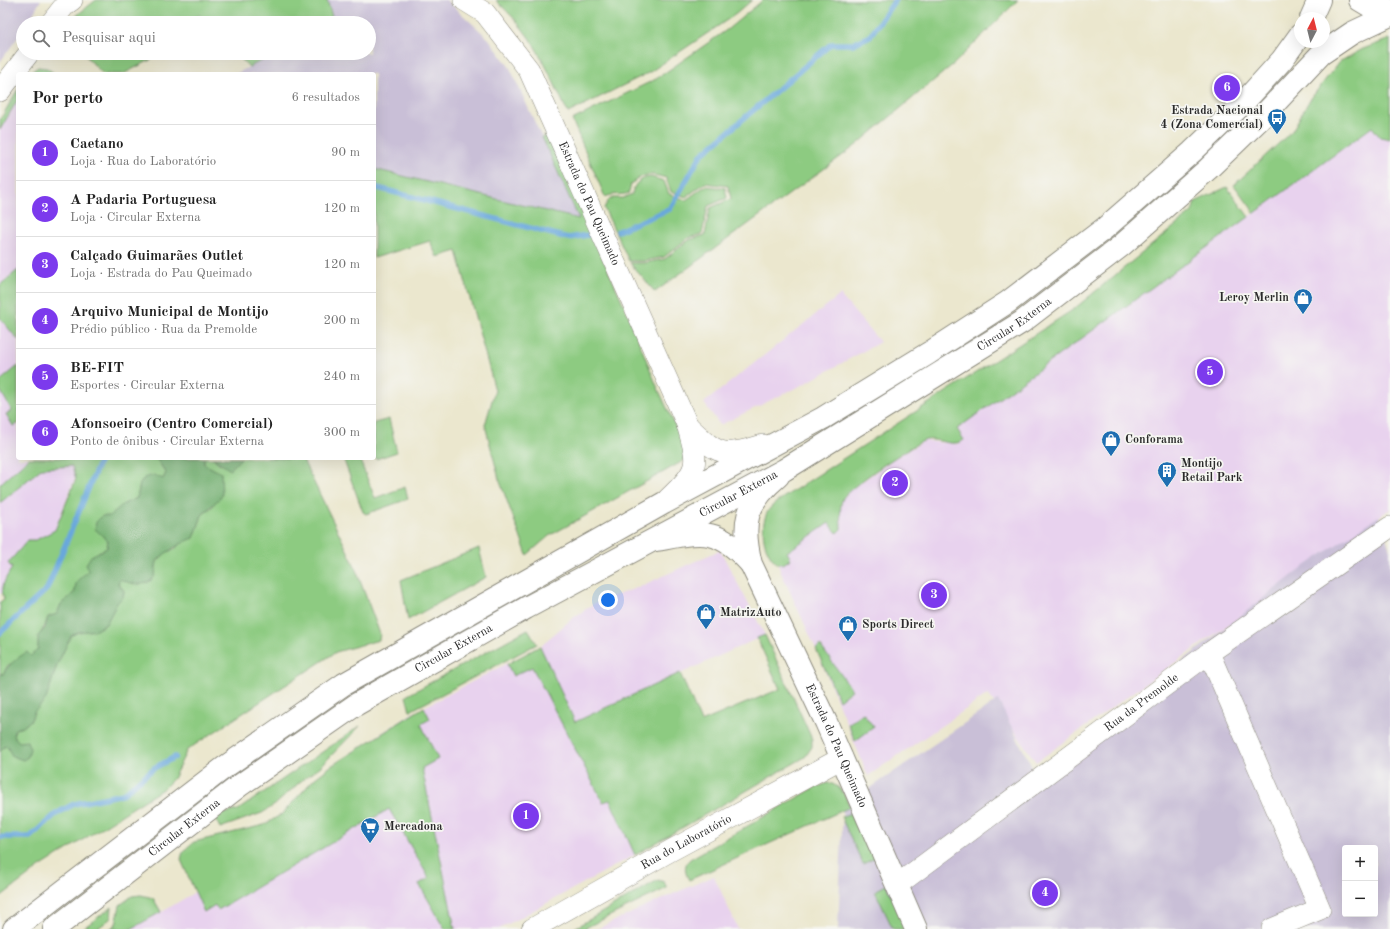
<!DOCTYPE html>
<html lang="pt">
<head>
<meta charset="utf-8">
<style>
	:root { --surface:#fff; --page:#f2f2f2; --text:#222; --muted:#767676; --line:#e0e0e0; --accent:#7c3aed }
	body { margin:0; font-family:"Old Standard TT",serif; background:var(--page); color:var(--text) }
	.controls { position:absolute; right:12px; bottom:12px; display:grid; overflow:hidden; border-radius:4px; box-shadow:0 4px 16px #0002 }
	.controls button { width:36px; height:36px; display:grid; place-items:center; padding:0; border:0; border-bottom:1px solid var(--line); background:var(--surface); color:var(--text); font:20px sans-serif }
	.compass { position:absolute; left:1294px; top:12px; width:36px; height:36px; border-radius:50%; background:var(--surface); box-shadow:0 4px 16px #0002; rotate:7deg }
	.you { position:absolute; left:608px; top:600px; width:14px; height:14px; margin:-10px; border:3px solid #fff; border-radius:50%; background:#1a73e8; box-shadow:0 0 0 6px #1a73e833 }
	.badge { display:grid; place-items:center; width:26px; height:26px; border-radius:50%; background:var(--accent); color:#fff; font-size:13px; font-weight:700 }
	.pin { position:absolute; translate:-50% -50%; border:2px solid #fff; box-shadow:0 1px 4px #0006 }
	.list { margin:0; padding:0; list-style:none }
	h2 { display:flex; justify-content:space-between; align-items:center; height:52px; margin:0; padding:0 16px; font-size:17px }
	h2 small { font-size:13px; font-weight:400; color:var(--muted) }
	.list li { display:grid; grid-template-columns:26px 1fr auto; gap:12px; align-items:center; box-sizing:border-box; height:56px; padding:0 16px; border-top:1px solid var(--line) }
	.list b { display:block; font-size:15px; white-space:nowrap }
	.list p { margin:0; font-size:13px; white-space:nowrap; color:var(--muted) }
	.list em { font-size:13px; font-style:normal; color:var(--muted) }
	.icon { flex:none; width:22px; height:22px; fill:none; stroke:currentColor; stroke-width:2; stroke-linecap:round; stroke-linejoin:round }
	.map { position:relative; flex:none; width:1390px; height:929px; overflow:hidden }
	.search { position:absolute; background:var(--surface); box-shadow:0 4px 16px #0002; left:16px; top:16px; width:360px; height:44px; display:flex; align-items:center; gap:10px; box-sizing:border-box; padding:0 14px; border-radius:22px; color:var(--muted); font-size:15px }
	.panel { position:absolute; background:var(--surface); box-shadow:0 4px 16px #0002; left:16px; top:72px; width:360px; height:388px; border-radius:4px }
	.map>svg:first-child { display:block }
	.built { fill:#e8d2ee }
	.industrial { fill:#c9bfd7; fill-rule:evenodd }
	.green { fill:#8dcb81; stroke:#5c7b56 }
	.forest { fill:#72af6f; stroke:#4e6d4d }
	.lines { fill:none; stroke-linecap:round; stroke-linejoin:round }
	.stream { stroke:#69a8dc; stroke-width:5.5 }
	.minor-casing { stroke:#8b897c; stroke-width:22 }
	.tertiary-casing { stroke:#8b897c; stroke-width:24 }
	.primary-casing { stroke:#8b897c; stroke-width:24 }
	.minor { stroke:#fff; stroke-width:21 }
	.tertiary { stroke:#fff; stroke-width:22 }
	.primary { stroke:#fff; stroke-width:22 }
	.labels { text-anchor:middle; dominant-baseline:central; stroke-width:3.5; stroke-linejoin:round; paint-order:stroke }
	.poi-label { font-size:12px; font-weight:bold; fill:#2b2b2b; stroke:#f6f6f2; text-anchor:start }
	.street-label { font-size:12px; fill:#2b2b2b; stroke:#f6f6f2 }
</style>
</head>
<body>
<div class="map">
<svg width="1390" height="929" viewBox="0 0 1390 929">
	<rect width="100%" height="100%" fill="#f6f6f2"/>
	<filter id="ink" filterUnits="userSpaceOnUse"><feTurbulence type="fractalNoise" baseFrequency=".025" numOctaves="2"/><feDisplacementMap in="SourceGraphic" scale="8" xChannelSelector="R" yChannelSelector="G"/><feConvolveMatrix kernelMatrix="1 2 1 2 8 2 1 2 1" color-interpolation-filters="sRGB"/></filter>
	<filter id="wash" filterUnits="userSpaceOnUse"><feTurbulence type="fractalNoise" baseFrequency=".012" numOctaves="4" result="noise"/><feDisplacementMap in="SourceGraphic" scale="16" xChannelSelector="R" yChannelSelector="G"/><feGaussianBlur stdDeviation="0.9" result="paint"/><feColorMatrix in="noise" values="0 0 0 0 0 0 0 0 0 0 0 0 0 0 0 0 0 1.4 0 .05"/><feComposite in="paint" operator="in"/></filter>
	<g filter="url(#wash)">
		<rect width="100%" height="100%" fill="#ebe7ce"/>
		<path class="built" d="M 18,89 L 18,458 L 83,458 L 36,577 L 0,594 L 0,120 Z
			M 1372,127 L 1380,137 L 1390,139 L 1390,509 L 1036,762 L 988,694 L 868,776 L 816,649 L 780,570 L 778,564 L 783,564 L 791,559 L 786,552 L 829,523 L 837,533 L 842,500 L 849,491 L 895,458 L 924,441 L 957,444 L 964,440 L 957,429 Z
			M 840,295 L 880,342 L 804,384 L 720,425 L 704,403 Z
			M 720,550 L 765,635 L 575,722 L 635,855 L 499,929 L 110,929 L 116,924 L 120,905 L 132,896 L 141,895 L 153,898 L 162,912 L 195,892 L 181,860 L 182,853 L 194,842 L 264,825 L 273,821 L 282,814 L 314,779 L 331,766 L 411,714 L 540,646 L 573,618 L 595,603 L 639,587 Z
			M 714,876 L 738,929 L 597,929 L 675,893 Z"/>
		<path class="industrial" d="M 0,0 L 41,0 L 28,23 L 23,23 L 23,30 L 0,62 Z
			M 327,0 L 446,0 L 452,5 L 489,39 L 510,68 L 579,219 L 374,169 L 374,74 L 235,74 L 277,53 L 369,53 L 369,23 L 334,23 Z
			M 1379,516 L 1390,550 L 1390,929 L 838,929 L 843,807 L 998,700 L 1036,775 L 1302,568 ZM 1345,848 L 1375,848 L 1375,914 L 1345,914 Z"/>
		<path class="green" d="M 96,0 L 327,0 L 334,23 L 208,23 L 200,15 L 182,23 L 67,23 Z
			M 496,0 L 752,0 L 736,14 L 650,72 L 568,113 C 554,84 542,53 521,27 C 514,17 504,9 496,0 Z
			M 763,0 L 1018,0 L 956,62 L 854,147 L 655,292 L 630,263 L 644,263 L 665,259 L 689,240 L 705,235 L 710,208 L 731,199 L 728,186 L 705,183 L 686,197 L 671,192 L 666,178 C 648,173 645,173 631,184 L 629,193 C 621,196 614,193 605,197 L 572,120 L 656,79 L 728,29 Z
			M 1390,39 L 1390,139 L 1380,137 L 1372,127 L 1255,213 L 1234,185 L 1292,131 L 1309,101 L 1339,62 L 1363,49 Z
			M 83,53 L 164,53 L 123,74 L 103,74 Z
			M 235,53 L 277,53 L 249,67 Z
			M 38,67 L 47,68 L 55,74 L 28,74 Z
			M 18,89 L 18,99 L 0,130 L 0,120 Z
			M 548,136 L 627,312 L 656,384 L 684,445 L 685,460 L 549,536 L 527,555 L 499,479 L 485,425 L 495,390 L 457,251 L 437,257 L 430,241 L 374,258 L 374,169 L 579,219 L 542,137 Z
			M 651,177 L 664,181 L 669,194 L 686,200 L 705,186 L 725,188 L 727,198 L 708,206 L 702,234 L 688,238 L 664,257 L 644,261 L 629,261 L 604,208 L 610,198 L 623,198 L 632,194 C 634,184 640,178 651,177 Z
			M 1227,187 L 1249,217 L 957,429 L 964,440 C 952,448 939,438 926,440 C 914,443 848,488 843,498 C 839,506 841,520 841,529 L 837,533 L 829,523 L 787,552 L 791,559 L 783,564 L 778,564 C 762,552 758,522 771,507 C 775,503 780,500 784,497 L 1074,309 L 1192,212 L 1195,202 Z
			M 18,270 L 18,340 L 0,318 L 0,285 Z
			M 18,366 L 18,424 L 13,426 L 6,414 L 12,411 L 0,390 L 0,381 Z
			M 389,419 L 397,452 L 376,459 L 374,454 L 374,423 Z
			M 29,458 L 156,458 L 166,473 L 163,479 L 140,484 L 137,498 L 122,505 L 110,517 L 107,548 L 98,552 C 95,558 93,567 88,572 C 80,581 76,577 75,592 L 61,604 L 57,614 L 48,617 C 43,632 38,633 38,649 L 31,656 L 8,665 L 3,674 L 0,674 L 0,602 L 4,599 C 0,587 5,579 12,568 L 8,563 L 28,540 L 36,540 L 55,530 L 76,479 L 72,466 L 42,468 L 0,503 L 0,484 Z
			M 204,458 L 213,458 L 221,465 L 241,458 L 302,458 L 353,562 L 380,634 L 379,640 L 336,652 L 187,750 L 173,779 L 164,788 L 40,867 L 0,897 L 0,752 L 4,747 L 7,745 L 11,751 L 19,742 L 13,736 L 15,729 L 23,727 L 31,720 L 34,712 L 46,699 L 57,665 L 71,636 L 78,632 L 96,630 L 106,624 L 117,603 L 123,597 L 124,591 L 118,583 L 120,578 L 155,575 L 157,562 L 165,553 L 175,549 L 183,541 L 194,538 L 202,515 L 213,506 L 221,473 L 204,464 Z
			M 343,458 L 359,458 L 375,498 L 405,487 L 408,499 L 366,514 L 363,512 Z
			M 479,548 L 486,577 L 408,620 L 401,580 Z
			M 528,629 L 537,644 L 410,711 L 406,696 Z
			M 765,635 L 812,739 L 812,747 L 805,757 L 635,855 L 610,800 L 603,802 L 532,667 L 513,676 L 507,664 L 540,646 L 575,722 L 680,673 L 701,722 L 780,689 L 757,638 Z
			M 820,645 L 852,690 L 839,700 L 816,649 Z
			M 424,707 L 430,719 L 421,724 L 438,759 L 422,768 L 455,929 L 445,929 L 419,884 L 429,878 L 389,809 L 218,910 L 215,905 L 204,912 L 181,860 C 182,851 186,848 194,842 L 264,825 L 282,814 L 314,779 L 331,766 Z
			M 863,713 L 874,727 L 855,741 L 848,724 Z
			M 360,726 L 321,766 L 301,781 L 275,805 L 262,813 L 220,828 L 214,816 L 238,810 Z
			M 828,783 C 841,785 845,795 850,807 L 689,880 C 685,873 683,865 690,859 L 814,788 Z
			M 853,812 L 875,858 L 863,864 L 841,817 Z
			M 658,880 L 664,882 L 667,888 L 583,929 L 573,929 Z
			M 886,885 L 907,929 L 893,929 L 875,891 Z
			M 141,895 L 153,898 L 161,912 L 131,929 L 110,929 L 116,924 L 120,905 L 132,896 Z
			M 112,907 L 111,918 L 97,929 L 82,929 Z"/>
		<path class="forest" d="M 156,458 L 204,458 L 204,464 L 221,473 L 222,496 L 202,515 L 194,538 C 185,541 165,552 158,560 C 155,564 156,570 155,575 C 149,589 129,584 120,579 L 118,583 L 124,591 L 123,597 L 117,603 L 106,624 L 96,630 L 78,632 L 71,636 L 57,665 L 46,699 L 34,712 L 31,720 L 23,727 L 15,729 L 13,735 L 19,742 L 27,741 L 30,749 L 28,757 L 23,760 L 12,756 L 7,746 L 4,747 L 0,752 L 0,674 L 3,674 C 9,664 17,658 27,652 L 31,656 L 38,649 L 38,636 L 45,628 L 48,617 L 57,614 L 61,604 L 75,592 C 75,581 79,578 88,572 L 86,564 L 91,556 L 107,548 L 108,541 L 95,529 L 96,522 L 102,516 L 110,516 L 122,505 L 137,498 L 140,484 L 144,478 L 154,475 L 163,479 L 166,473 Z
			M 213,458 L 241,458 L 230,470 Z"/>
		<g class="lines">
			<path class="stream" d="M 374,187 L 568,238 L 588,235
				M 618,231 L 670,209 L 701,155 L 831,44 L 853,44 L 870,36 L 895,0
				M 0,633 L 47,589 L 101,458
				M 0,837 L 30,837 L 56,814 L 74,804 L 123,794 L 154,768 L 175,757"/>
		</g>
	</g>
	<g filter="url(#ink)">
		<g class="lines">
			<defs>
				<g id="minor">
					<path id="s1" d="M 464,0 L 485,13 L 529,70 L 687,424 C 699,466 700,468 668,499"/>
					<path d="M 51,23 L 65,5 L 72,0"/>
					<path d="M 0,91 L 29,53"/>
					<path d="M 687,425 C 719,455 720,458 763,445"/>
					<path d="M 1209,653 L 1320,909 L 1272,929"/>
					<path id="s2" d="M 897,885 L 1209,653 L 1390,527"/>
					<path id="s3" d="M 532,929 L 670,851 L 842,758"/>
				</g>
				<g id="tertiary">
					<path id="s4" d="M 778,476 C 745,504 741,523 751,564 L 826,722 L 916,929"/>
					<path d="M 656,540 C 702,532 717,526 750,563"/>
				</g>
				<g id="primary">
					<path d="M 1360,0 L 1370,6 L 1390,10"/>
					<path d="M 1311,18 L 1319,0"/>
					<path d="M 14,929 L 225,767 L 344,684 L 664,503 L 823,418 L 929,353 L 1008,302 L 1105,228 L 1192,152 L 1243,103 L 1282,60 L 1300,35"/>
					<path id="s5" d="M 54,929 L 239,786 L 357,704 L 526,608 L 784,470 L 1022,322 L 1121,246 L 1208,169 L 1261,118 L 1321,54 L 1352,33 L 1390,15"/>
				</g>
			</defs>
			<use href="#minor" class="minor-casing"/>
			<use href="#tertiary" class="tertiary-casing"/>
			<use href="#primary" class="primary-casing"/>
			<use href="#minor" class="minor"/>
			<use href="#tertiary" class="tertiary"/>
			<use href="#primary" class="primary"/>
		</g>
	</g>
	<defs>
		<symbol id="bus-pin" viewBox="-11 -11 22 30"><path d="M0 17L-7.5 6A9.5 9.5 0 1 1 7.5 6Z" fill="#1f6fb2" stroke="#f6f6f2"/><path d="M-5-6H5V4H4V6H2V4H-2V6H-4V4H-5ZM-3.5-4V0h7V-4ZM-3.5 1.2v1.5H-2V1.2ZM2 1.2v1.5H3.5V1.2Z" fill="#fff"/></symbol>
		<symbol id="shop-pin" viewBox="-11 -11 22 30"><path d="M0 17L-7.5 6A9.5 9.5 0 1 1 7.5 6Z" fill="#1f6fb2" stroke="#f6f6f2"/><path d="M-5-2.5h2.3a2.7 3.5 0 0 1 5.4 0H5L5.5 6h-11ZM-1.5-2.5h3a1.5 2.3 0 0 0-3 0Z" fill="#fff"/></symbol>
		<symbol id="building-pin" viewBox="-11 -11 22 30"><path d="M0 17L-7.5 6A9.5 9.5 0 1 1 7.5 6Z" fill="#1f6fb2" stroke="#f6f6f2"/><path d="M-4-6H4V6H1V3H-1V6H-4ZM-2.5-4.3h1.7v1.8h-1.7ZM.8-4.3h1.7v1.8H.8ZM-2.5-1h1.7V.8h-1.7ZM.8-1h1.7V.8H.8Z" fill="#fff"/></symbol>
		<symbol id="supermarket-pin" viewBox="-11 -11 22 30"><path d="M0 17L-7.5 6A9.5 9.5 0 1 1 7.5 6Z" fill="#1f6fb2" stroke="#f6f6f2"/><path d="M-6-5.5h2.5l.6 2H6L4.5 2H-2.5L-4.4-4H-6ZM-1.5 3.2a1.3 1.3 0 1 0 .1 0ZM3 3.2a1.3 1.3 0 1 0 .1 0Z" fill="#fff"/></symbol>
	</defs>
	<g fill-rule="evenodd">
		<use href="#bus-pin" x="1266" y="107" width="22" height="30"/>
		<use href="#shop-pin" x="1292" y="287" width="22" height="30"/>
		<use href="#shop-pin" x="1100" y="429" width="22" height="30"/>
		<use href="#building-pin" x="1156" y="460" width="22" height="30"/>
		<use href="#shop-pin" x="695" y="602" width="22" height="30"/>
		<use href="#shop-pin" x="837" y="614" width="22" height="30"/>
		<use href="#supermarket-pin" x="359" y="816" width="22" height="30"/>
	</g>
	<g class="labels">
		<g class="poi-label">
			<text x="1263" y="111" text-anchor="end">Estrada Nacional<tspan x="1263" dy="14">4 (Zona Comercial)</tspan></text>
			<text x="1289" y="298" text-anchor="end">Leroy Merlin</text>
			<text x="1125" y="440">Conforama</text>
			<text x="1181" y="464">Montijo<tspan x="1181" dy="14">Retail Park</tspan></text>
			<text x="720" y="613">MatrizAuto</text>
			<text x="862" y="625">Sports Direct</text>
			<text x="384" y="827">Mercadona</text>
		</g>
		<g class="street-label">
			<text stroke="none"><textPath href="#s1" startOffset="243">Estrada do Pau Queimado</textPath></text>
			<text stroke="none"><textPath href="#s5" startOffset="1137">Circular Externa</textPath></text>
			<text stroke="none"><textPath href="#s5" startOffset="813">Circular Externa</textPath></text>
			<text stroke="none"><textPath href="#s5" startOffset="489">Circular Externa</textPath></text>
			<text stroke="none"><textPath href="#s2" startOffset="305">Rua da Premolde</textPath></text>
			<text stroke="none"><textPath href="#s4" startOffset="300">Estrada do Pau Queimado</textPath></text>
			<text stroke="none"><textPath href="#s5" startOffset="165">Circular Externa</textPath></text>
			<text stroke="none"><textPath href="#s3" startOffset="177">Rua do Laboratório</textPath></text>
		</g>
	</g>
</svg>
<div class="controls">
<button>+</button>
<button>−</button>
</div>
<svg class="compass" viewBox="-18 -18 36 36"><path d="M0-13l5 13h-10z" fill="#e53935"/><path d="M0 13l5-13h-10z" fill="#767676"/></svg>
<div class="you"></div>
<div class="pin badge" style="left:526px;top:816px">1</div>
<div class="pin badge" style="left:895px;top:483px">2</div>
<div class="pin badge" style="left:934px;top:595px">3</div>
<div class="pin badge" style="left:1045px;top:893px">4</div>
<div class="pin badge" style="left:1210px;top:372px">5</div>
<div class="pin badge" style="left:1227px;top:88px">6</div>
<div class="search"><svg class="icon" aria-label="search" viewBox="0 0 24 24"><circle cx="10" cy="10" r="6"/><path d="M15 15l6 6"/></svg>Pesquisar aqui</div>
<section class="panel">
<h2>Por perto<small>6 resultados</small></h2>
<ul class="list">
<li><span class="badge">1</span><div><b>Caetano</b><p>Loja · Rua do Laboratório</p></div><em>90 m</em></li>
<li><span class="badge">2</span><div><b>A Padaria Portuguesa</b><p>Loja · Circular Externa</p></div><em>120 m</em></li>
<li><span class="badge">3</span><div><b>Calçado Guimarães Outlet</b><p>Loja · Estrada do Pau Queimado</p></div><em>120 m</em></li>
<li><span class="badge">4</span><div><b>Arquivo Municipal de Montijo</b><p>Prédio público · Rua da Premolde</p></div><em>200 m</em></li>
<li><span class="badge">5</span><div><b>BE-FIT</b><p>Esportes · Circular Externa</p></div><em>240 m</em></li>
<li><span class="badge">6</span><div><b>Afonsoeiro (Centro Comercial)</b><p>Ponto de ônibus · Circular Externa</p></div><em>300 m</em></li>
</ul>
</section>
</div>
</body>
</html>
